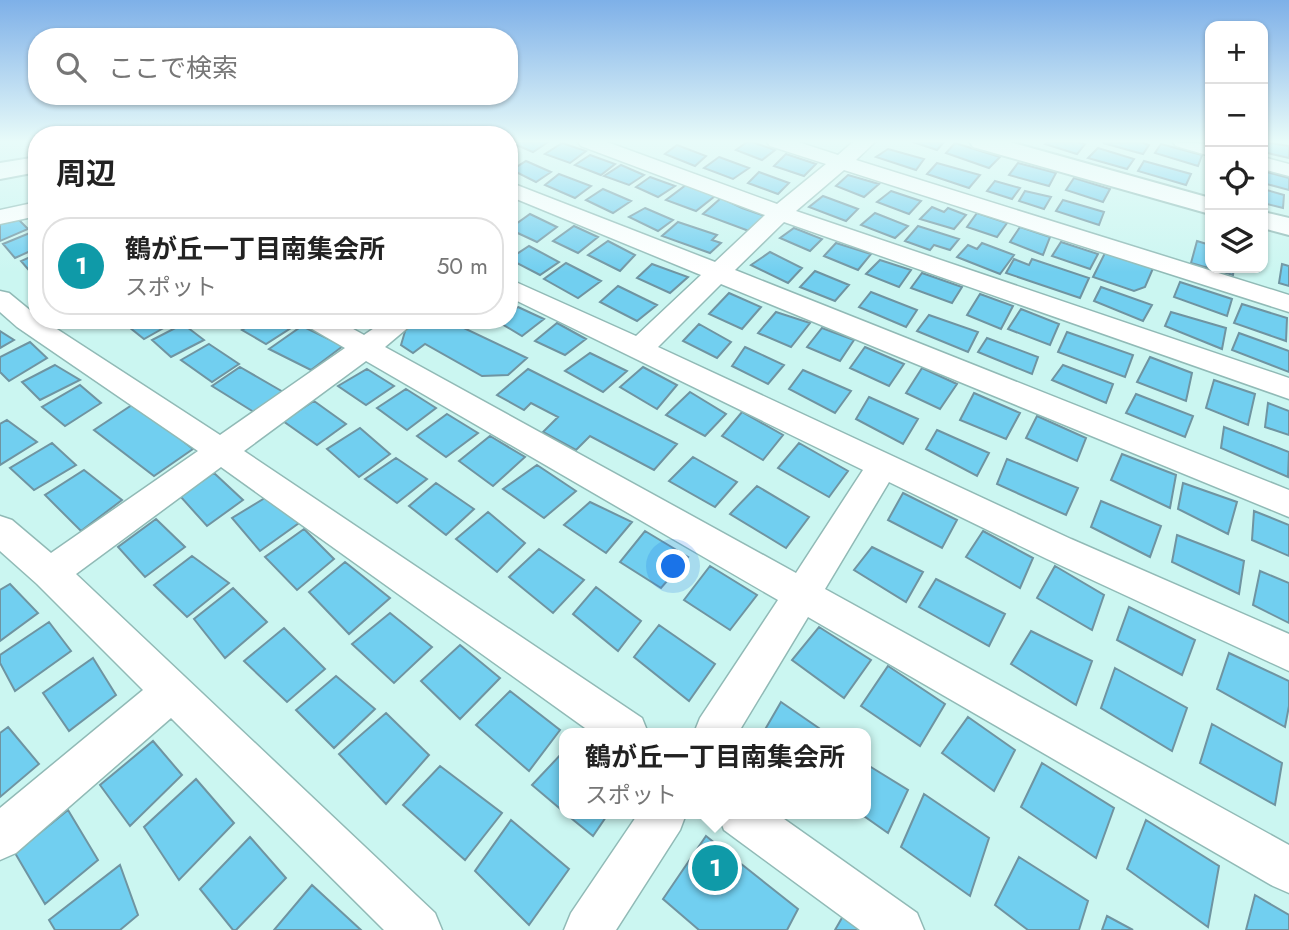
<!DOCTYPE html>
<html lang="ja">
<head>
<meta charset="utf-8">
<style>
	:root { --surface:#fff; --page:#f2f2f2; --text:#222; --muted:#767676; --line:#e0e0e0; --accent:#ea580c }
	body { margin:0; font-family:Jost,"Noto Sans JP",sans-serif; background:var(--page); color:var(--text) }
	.controls { position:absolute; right:21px; top:21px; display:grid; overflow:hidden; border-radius:14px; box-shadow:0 2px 5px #0004 }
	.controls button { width:63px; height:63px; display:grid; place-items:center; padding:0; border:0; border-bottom:2px solid var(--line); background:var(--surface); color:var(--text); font:35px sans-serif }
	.you { position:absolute; left:674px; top:567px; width:24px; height:24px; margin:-18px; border:5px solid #fff; border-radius:50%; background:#1a73e8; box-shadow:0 0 0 10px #1a73e833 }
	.badge { display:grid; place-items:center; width:46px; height:46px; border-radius:50%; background:var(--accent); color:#fff; font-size:23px; font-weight:700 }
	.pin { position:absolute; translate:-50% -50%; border:4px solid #fff; box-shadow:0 2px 7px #0006 }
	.popup { position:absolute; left:559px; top:728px; width:312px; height:91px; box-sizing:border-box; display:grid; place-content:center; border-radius:14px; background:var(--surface); filter:drop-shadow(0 2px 5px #0005); font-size:23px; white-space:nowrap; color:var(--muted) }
	.popup b { font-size:26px; color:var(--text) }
	.popup::after { content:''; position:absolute; left:50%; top:100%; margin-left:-14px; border:14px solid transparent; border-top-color:var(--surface) }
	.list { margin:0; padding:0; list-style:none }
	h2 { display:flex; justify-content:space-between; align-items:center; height:91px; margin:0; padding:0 28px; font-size:30px }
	h2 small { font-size:23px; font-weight:400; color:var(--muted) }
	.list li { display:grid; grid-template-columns:46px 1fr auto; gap:21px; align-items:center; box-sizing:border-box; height:98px; margin:0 14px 14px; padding:0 14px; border:2px solid var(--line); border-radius:28px }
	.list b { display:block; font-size:26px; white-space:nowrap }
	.list p { margin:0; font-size:23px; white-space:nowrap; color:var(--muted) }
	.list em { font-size:23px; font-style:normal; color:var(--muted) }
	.icon { flex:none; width:38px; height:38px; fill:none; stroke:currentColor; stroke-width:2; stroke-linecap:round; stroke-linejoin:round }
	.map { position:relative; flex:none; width:1289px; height:930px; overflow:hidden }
	.search { position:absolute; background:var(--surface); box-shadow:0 2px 5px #0004; left:28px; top:28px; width:490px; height:77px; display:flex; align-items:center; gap:18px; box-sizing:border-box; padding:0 24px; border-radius:28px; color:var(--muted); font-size:26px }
	.panel { position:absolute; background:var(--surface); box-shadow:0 2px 5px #0004; left:28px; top:126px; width:490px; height:203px; border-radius:28px }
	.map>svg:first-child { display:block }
	.building { fill:#71cff0; stroke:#6f94a1; stroke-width:2 }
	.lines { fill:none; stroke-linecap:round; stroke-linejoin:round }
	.street-casing { stroke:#91bab6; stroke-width:3 }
	.secondary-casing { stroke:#91bab6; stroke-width:4 }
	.street { fill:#fff; fill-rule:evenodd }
	.secondary { fill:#fff; fill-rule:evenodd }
</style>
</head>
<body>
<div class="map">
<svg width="1289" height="930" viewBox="0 0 1289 930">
	<rect width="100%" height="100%" fill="#cbf6f1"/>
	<path class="building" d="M 514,142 L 548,142 L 533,152 L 512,143 Z
		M 747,142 L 752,142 L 775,150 L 762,160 L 736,150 Z
		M 913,142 L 944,142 L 937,150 Z
		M 1047,142 L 1077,142 L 1085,144 L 1077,154 L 1045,144 Z
		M 1141,142 L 1149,145 L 1143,154 L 1103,143 Z
		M 1263,142 L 1289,146 L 1289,158 L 1263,152 Z
		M 562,143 L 586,151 L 570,163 L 545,154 Z
		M 955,143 L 1000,157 L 989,168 L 946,153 Z
		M 1161,144 L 1202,155 L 1198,166 L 1155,153 Z
		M 677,145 L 706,156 L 695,166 L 665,154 Z
		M 1098,148 L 1134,159 L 1127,169 L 1088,158 Z
		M 888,149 L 924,159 L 916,170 L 876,157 Z
		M 786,154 L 816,164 L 804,176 L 774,166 Z
		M 590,155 L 615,164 L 601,175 L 575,165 Z
		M 719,157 L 749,168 L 733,179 L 704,168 Z
		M 526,161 L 551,172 L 536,182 L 512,170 Z
		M 1144,161 L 1191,174 L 1186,185 L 1138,171 Z
		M 937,163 L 980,175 L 969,188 L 927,174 Z
		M 1018,163 L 1056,173 L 1049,186 L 1009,175 Z
		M 621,165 L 644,175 L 629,185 L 604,176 Z
		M 1263,171 L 1289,178 L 1289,190 L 1263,183 Z
		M 759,172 L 789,183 L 778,194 L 748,183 Z
		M 559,174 L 591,186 L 575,198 L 545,185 Z
		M 848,175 L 879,184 L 864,197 L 836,186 Z
		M 650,177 L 675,186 L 658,197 L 636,187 Z
		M 1074,178 L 1110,189 L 1103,202 L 1066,190 Z
		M 995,181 L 1020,188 L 1012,199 L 987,191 Z
		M 686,185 L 715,196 L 696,211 L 666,200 Z
		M 603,189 L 631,201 L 613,213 L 586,200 Z
		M 1263,189 L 1284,195 L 1283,208 L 1263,203 Z
		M 891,191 L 921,201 L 909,214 L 877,202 Z
		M 1025,191 L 1051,197 L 1044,209 L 1019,201 Z
		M 823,196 L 858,209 L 846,221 L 809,207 Z
		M 721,198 L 742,208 L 765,216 L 749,231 L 703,214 Z
		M 1063,200 L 1104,212 L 1099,225 L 1056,211 Z
		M 932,207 L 944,212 L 948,208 L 966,215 L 954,229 L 920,219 Z
		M 645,208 L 673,220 L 658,231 L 629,217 Z
		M 875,213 L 908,226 L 895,238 L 861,225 Z
		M 977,213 L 1007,223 L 997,237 L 967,227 Z
		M 530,214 L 557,227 L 537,242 L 509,229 Z
		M 17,218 L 28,229 L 0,241 L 0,224 Z
		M 678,222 L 717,235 L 712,240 L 721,243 L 710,253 L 662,236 Z
		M 574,226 L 598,237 L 578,253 L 553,241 Z
		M 918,226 L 959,239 L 950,250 L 934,245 L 930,250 L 905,241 Z
		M 1020,227 L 1050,237 L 1043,255 L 1010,242 Z
		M 794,228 L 822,239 L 810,251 L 780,238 Z
		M 37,230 L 37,248 L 15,258 L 3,244 Z
		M 608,241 L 635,255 L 620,271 L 588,255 Z
		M 1197,241 L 1210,245 L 1210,268 L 1234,268 L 1233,275 L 1191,263 Z
		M 1061,242 L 1098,254 L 1090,269 L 1052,256 Z
		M 836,243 L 871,254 L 858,270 L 824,256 Z
		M 982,243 L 1014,255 L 1000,274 L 957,257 L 968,245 L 977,249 Z
		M 529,246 L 559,262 L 540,275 L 509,259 Z
		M 1106,251 L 1154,266 L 1145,287 L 1134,291 L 1093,277 Z
		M 770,252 L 802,268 L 788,283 L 751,265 Z
		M 37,254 L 37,274 L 33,275 L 21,261 Z
		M 1014,259 L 1029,265 L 1032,259 L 1089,278 L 1080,298 L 1006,273 Z
		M 880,260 L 911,270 L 899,287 L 866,274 Z
		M 566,263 L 601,281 L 578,298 L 544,279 Z
		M 652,264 L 688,277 L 670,293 L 637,278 Z
		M 1282,264 L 1289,266 L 1289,286 L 1279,283 Z
		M 815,271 L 849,285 L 835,301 L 800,287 Z
		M 922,273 L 962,287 L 952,303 L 911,288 Z
		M 1180,282 L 1232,299 L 1227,316 L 1174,297 Z
		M 618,286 L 657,305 L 637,321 L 600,302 Z
		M 1101,287 L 1152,305 L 1143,321 L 1094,301 Z
		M 871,292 L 917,310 L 906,327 L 859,307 Z
		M 729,293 L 761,307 L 742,329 L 709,314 Z
		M 980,294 L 1013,306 L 1001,329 L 967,315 Z
		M 1242,304 L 1287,318 L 1286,341 L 1234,323 Z
		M 518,307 L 544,319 L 522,336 L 495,320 L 509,320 L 509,312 Z
		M 1021,309 L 1059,324 L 1050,345 L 1008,329 Z
		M 776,312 L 810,323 L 791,347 L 758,333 Z
		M 1171,312 L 1226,328 L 1222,349 L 1165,326 Z
		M 929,315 L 978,332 L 968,352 L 917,331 Z
		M 129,320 L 176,320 L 176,321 L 144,339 L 124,323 Z
		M 259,320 L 282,320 L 294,326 L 266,344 L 242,330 Z
		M 416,320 L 447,320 L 527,358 L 508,375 L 482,376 L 425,344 L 413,353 L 401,345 L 406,328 Z
		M 557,323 L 586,339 L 565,355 L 535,341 Z
		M 183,324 L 204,340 L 171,357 L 152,340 Z
		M 699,324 L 731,342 L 717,358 L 683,341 Z
		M 302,326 L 343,346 L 311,370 L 269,349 Z
		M 822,328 L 854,340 L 840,361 L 807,347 Z
		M 0,331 L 14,340 L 0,348 Z
		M 1067,332 L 1133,355 L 1125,377 L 1058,352 Z
		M 1239,333 L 1289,351 L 1289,372 L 1232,350 Z
		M 987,338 L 1038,357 L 1032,374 L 978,352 Z
		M 30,342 L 47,358 L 9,381 L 0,372 L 0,357 Z
		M 209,344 L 239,364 L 212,382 L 181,360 Z
		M 745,347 L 784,365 L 768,384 L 732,366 Z
		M 865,347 L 904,364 L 889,386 L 850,368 Z
		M 590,353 L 627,371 L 603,392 L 565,371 Z
		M 1150,357 L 1192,373 L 1186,401 L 1137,382 Z
		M 55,365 L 80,380 L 40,400 L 22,382 Z
		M 1063,365 L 1113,384 L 1106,403 L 1052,380 Z
		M 240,367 L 285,393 L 257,414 L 212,386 Z
		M 643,367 L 677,385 L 657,409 L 620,387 Z
		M 922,368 L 957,384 L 940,409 L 906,393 Z
		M 367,369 L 394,386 L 366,405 L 338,386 Z
		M 528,369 L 677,444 L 654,470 L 590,436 L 576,450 L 543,432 L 558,417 L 531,403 L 524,410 L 497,395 Z
		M 803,370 L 851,391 L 835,413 L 789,389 Z
		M 1214,380 L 1255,394 L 1248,425 L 1206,408 Z
		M 80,385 L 101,403 L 65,426 L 42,407 Z
		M 406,389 L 436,408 L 407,430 L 377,408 Z
		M 690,392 L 726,414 L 705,436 L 666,415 Z
		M 974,393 L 1020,413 L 1006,439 L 960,420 Z
		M 1136,394 L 1193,416 L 1185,437 L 1126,413 Z
		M 869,397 L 918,419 L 903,444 L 856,419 Z
		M 314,401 L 346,424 L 317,445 L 283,421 Z
		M 135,403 L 193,449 L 154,476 L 94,430 Z
		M 1268,403 L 1289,411 L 1289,435 L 1265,427 Z
		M 742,412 L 783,435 L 763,460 L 722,436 Z
		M 447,414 L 478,433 L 446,457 L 417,436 Z
		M 1037,416 L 1086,438 L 1077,461 L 1026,438 Z
		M 7,420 L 37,442 L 0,465 L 0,424 Z
		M 1224,427 L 1289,452 L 1288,477 L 1221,448 Z
		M 360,428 L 390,454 L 359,477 L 327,449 Z
		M 937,430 L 989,453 L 977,476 L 926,449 Z
		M 490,436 L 525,457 L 493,486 L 459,461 Z
		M 52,443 L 76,465 L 34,490 L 10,468 Z
		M 799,443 L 848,471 L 829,497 L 778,468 Z
		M 1122,454 L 1176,475 L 1170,508 L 1111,480 Z
		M 693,457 L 737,482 L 715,507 L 669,481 Z
		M 396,458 L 427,479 L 397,503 L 365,479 Z
		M 1007,459 L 1078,488 L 1066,515 L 997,484 Z
		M 537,465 L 576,491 L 544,518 L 503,489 Z
		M 84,470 L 122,500 L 81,531 L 45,495 Z
		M 214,473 L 243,500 L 207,526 L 180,496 Z
		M 436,483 L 474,509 L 446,535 L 409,506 Z
		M 1183,483 L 1237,502 L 1228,534 L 1178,509 Z
		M 757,486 L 809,517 L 786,548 L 730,514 Z
		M 273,493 L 299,523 L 260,551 L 232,518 Z
		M 903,493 L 957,520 L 942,548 L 888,520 Z
		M 1101,501 L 1161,526 L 1150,557 L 1091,527 Z
		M 590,502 L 632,522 L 606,553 L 564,525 Z
		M 1254,511 L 1289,525 L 1289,556 L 1252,540 Z
		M 488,512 L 525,543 L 497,572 L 456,539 Z
		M 156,519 L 185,547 L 145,577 L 118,547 Z
		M 304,529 L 334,559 L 297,590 L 265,557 Z
		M 645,531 L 688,557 L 661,588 L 620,562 Z
		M 983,531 L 1033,558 L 1020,588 L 966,557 Z
		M 1177,535 L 1244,561 L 1239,594 L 1172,562 Z
		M 872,547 L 923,572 L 906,602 L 854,570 Z
		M 539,549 L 584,580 L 553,613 L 509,577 Z
		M 192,556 L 229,583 L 187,617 L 154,585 Z
		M 345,562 L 390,598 L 349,634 L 309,592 Z
		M 710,566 L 757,595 L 730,630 L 684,600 Z
		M 1055,566 L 1104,595 L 1092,630 L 1037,598 Z
		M 1260,571 L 1289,583 L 1289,623 L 1253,605 Z
		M 936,579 L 1005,614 L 989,646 L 919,607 Z
		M 10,584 L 38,613 L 0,641 L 0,590 Z
		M 596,587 L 641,621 L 618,651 L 573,614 Z
		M 233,588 L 267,622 L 225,658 L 194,619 Z
		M 1129,607 L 1195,640 L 1182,675 L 1117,640 Z
		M 390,613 L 432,647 L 394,683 L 352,644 Z
		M 49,622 L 71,651 L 15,691 L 0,663 L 0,655 Z
		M 659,625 L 715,664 L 689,701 L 634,657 Z
		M 819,627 L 871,660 L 844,698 L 792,660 Z
		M 284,628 L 325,669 L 287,702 L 244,661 Z
		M 1031,631 L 1092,661 L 1076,705 L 1011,664 Z
		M 460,645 L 500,678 L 460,719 L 421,681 Z
		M 1229,653 L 1289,681 L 1289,706 L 1285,727 L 1217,689 Z
		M 93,658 L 116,695 L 69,731 L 43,693 Z
		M 888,666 L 945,704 L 920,746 L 861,706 Z
		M 1115,668 L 1187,708 L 1172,751 L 1101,708 Z
		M 336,676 L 375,709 L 334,748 L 296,710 Z
		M 510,691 L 560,730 L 529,771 L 476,725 Z
		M 781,702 L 826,733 L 763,733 Z
		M 386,713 L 429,755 L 386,804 L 339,754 Z
		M 968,717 L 1015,750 L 994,791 L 942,753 Z
		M 1212,724 L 1282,763 L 1275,805 L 1200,763 Z
		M 8,727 L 39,764 L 0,797 L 0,733 Z
		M 153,741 L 182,775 L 130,826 L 100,785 Z
		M 564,751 L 564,812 L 532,785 Z
		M 1042,763 L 1114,808 L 1096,858 L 1021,807 Z
		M 866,764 L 908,790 L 888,833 L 861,814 L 866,814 Z
		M 440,766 L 502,813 L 465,860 L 403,805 Z
		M 196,779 L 234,823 L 179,880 L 144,827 Z
		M 924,794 L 989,838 L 970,896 L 901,847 Z
		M 68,810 L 98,860 L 45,904 L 15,853 Z
		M 566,814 L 608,814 L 593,836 Z
		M 511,820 L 569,869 L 529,925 L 475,871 Z
		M 1146,820 L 1219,866 L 1208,927 L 1127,869 Z
		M 706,836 L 798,909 L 787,930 L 699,930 L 663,899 Z
		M 250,837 L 286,878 L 236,930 L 233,930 L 200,889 Z
		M 1019,857 L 1088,901 L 1079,930 L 1028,930 L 995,905 Z
		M 120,865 L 138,915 L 120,930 L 55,930 L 49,920 Z
		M 312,885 L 361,930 L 274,930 Z
		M 1255,895 L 1289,915 L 1289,930 L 1246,930 Z
		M 843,916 L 861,930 L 835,930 Z
		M 1107,916 L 1133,930 L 1102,930 Z"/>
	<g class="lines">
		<defs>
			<path id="street" d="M 578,142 L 607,142 L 777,204 L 826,164 L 770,146 L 767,142 L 798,142 L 838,155 L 853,142 L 875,142 L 856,160 L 1289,295 L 1289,312 L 844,170 L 796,211 L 1289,378 L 1289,399 L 784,222 L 735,270 L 1289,490 L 1289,517 L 721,284 L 658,347 L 1071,539 L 1289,634 L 1289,671 L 1047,559 L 889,482 L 825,589 L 1289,845 L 1289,893 L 1273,886 L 808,617 L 738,733 L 694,733 L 700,718 L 778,600 L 366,361 L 244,451 L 642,718 L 648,733 L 592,733 L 221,467 L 76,574 L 435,913 L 442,930 L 384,930 L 171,718 L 16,853 L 0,860 L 0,808 L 143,690 L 37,584 L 0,551 L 0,516 L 12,520 L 51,553 L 198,451 L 17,327 L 0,312 L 0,291 L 9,293 L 37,316 L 37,320 L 43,320 L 220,435 L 345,348 L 307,326 L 303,320 L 337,320 L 364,335 L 386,320 L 417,320 L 385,347 L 796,573 L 863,470 L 509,297 L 509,279 L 636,336 L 701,275 L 509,196 L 509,182 L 715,262 L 765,215 L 581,146 Z
				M 1173,142 L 1210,144 L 1210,156 L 1176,146 Z
				M 1263,157 L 1289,164 L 1289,176 L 1263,169 Z
				M 37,202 L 37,216 L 0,224 L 0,210 Z
				M 638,814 L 686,814 L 680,830 L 616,930 L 564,930 L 571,913 Z
				M 718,814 L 777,814 L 917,913 L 924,930 L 860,930 L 724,830 Z"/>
			<path id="secondary" d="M 970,142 L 1010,142 L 1210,198 L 1210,214 L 973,147 Z
				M 37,157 L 37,172 L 0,179 L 0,163 Z
				M 1263,212 L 1289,218 L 1289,235 L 1263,228 Z"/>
		</defs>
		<use href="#street" class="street-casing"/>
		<use href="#secondary" class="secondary-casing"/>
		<use href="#street" class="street"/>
		<use href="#secondary" class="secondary"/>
	</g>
	<linearGradient id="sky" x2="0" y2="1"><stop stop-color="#7eb0e8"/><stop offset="0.52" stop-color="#e8fbf9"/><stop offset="1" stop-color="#e8fbf9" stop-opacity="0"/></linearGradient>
	<rect width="1289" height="272" fill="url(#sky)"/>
</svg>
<div class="controls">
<button>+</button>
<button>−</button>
<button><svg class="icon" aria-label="locate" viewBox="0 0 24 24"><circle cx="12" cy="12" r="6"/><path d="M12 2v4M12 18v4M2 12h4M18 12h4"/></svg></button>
<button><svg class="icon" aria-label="layers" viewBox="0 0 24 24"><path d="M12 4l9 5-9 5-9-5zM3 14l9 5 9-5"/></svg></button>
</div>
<div class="you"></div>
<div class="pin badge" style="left:715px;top:868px;background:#0f9aa8">1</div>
<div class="popup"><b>鶴が丘一丁目南集会所</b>スポット</div>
<div class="search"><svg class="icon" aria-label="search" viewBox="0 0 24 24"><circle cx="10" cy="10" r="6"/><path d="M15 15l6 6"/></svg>ここで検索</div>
<section class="panel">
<h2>周辺<small></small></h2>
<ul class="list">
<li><span class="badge" style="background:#0f9aa8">1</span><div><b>鶴が丘一丁目南集会所</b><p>スポット</p></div><em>50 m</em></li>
</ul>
</section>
</div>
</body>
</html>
